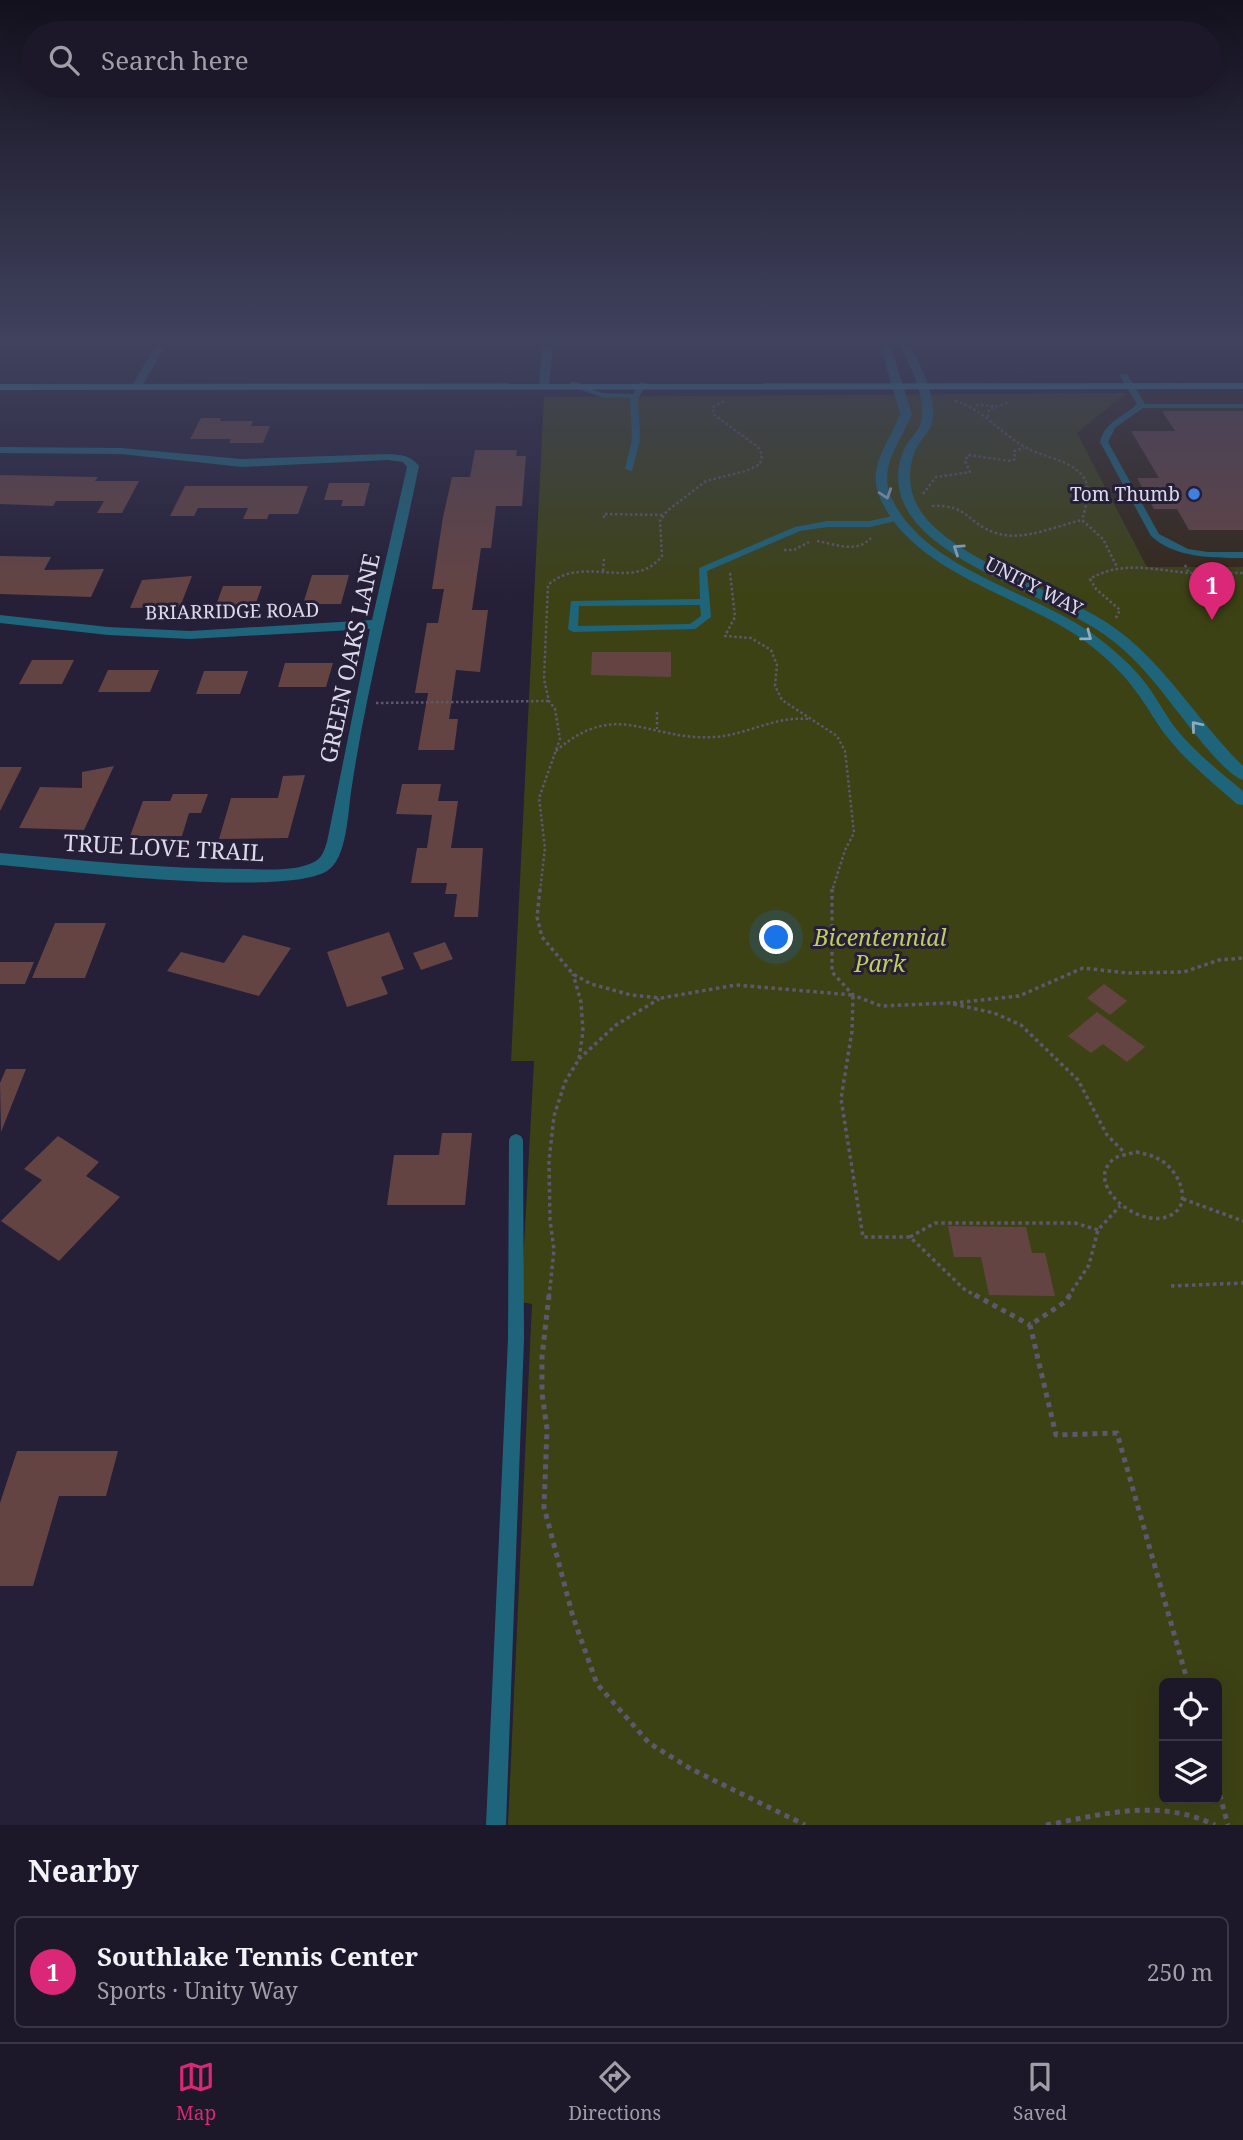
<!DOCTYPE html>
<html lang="en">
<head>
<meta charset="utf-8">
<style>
	:root { --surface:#1c1729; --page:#252031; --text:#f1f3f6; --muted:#a09fa8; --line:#3a3646; --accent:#db2777 }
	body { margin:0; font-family:"Noto Serif",serif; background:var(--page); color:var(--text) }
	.controls { position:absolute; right:21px; bottom:21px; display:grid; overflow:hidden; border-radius:10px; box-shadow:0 7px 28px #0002 }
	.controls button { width:63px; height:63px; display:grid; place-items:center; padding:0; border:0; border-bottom:2px solid var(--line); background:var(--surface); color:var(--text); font:35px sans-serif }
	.you { position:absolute; left:777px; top:938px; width:24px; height:24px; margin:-18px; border:5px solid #fff; border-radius:50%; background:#1a73e8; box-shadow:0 0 0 10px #1a73e833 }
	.badge { display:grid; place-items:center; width:46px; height:46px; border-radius:50%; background:var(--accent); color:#fff; font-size:23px; font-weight:700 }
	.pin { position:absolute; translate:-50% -58px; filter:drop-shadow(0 2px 4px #0008) }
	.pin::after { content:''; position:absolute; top:37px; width:24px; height:21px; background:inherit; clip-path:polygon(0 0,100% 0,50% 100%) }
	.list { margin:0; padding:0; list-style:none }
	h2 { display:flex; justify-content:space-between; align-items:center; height:91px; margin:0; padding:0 28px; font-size:30px }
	h2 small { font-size:23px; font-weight:400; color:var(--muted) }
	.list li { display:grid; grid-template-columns:46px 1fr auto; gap:21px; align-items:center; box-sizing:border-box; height:112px; margin:0 14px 14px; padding:0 14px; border:2px solid var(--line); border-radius:10px }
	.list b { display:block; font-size:26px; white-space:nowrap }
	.list p { margin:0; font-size:23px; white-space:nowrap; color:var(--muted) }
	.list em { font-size:23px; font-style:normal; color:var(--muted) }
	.icon { flex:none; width:38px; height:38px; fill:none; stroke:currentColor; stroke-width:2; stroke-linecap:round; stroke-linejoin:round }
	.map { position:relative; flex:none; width:1243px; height:1825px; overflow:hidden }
	.search { position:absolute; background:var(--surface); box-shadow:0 7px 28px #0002; left:21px; right:21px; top:21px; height:77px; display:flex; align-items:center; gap:18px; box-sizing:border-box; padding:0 24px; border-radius:38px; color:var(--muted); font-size:26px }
	.sheet { height:217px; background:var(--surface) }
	nav { display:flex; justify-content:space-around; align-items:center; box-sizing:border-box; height:98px; border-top:2px solid var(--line); background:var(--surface); font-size:19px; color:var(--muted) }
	nav a { display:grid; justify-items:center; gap:4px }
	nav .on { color:var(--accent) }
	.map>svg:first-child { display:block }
	.commercial { fill:#34281a }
	.green { fill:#3d4215; fill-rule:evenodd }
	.building { fill:#644443 }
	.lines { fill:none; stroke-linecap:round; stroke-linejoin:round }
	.path-far2 { stroke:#5d586d; stroke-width:2.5; stroke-dasharray:2.5 2.5; stroke-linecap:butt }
	.path-far1 { stroke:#5d586d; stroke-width:3.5; stroke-dasharray:3.5 3.5; stroke-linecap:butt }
	.path { stroke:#5d586d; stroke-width:5; stroke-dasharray:5 5; stroke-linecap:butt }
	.service { fill:#1e657b; fill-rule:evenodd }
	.minor { fill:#1e657b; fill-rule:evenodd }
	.secondary { fill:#2e87a3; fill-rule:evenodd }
	.oneway { stroke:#90abbd }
	.shop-dot { fill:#3f7fe0; stroke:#251f37; stroke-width:2.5 }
	.labels { text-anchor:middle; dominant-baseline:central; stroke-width:6; stroke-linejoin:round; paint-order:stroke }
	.far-poi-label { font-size:19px; fill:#dcd9e9; stroke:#251f37; text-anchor:end }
	.far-street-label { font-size:19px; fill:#dcd9e9; stroke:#251f37 }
	.street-label { font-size:23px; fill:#dcd9e9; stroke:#251f37 }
	.park-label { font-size:23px; font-style:italic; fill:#c1cd5a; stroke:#251f37 }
</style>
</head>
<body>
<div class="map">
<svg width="1243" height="1825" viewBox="0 0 1243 1825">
	<rect width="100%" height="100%" fill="#251f37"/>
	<path class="commercial" d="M 1126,393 L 1243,394 L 1243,567 L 1147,567 L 1077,433 Z"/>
	<path class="green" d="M 1126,393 L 1077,433 L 1147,567 L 1243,567 L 1243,1825 L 508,1825 L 532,1304 L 521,1302 L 534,1061 L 511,1061 L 544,397 ZM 1164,1683 L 1217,1683 L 1217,1799 L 1164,1799 Z"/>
	<path class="building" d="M 1162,411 L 1243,411 L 1243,530 L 1189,530 L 1177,509 L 1154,509 L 1137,478 L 1159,478 L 1131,431 L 1175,431 Z
		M 201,418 L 221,418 L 220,421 L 253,421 L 251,426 L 270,426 L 263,443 L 229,443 L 231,439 L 190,439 Z
		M 475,450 L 517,450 L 516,456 L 526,456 L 522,506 L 496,506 L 491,548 L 481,548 L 472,610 L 488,610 L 480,672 L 456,670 L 449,719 L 458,719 L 454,750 L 418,750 L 428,693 L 415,693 L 427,623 L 438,623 L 444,589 L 432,589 L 443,517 L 452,477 L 470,477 Z
		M 0,475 L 98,477 L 95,481 L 139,481 L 122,513 L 97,513 L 104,501 L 56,501 L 53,506 L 0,504 Z
		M 329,483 L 370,483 L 364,506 L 341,506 L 343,500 L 324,500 Z
		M 185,486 L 308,486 L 298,514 L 269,514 L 267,519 L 243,519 L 248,508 L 198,508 L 194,516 L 170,516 Z
		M 0,556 L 51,557 L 44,570 L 104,569 L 91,597 L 0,594 Z
		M 312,575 L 349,575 L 341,604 L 303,604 Z
		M 192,576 L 180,607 L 130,608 L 142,580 Z
		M 223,586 L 262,586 L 254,608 L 215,608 Z
		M 592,652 L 671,652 L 671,677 L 591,675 Z
		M 32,660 L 74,660 L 62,684 L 19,684 Z
		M 285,663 L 333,663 L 326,687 L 278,687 Z
		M 108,670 L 159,670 L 150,692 L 98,692 Z
		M 204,671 L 248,671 L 240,694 L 196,694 Z
		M 114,766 L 84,830 L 19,828 L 40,787 L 82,788 L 82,772 Z
		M 0,767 L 22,767 L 0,811 Z
		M 305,775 L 288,838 L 219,839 L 231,798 L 278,798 L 283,776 Z
		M 402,784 L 441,784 L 438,801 L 458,801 L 451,848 L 483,848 L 478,917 L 454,917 L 457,894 L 445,894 L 447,883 L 411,883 L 417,848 L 427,848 L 432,815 L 396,814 Z
		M 173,794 L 208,794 L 201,813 L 189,813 L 182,836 L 130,836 L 143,801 L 170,801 Z
		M 55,923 L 106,923 L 85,978 L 32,978 Z
		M 389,932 L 404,969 L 381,977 L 388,994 L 347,1007 L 327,952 Z
		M 243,935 L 291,948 L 259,996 L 167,971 L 181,952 L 224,963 Z
		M 445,942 L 453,959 L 421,970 L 413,953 Z
		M 0,962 L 34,962 L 25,984 L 0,984 Z
		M 1104,984 L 1127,1001 L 1110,1015 L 1087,998 Z
		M 1097,1012 L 1145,1047 L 1127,1062 L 1103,1044 L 1091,1053 L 1068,1036 Z
		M 6,1069 L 26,1069 L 1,1132 L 0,1083 Z
		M 442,1133 L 472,1133 L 465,1205 L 387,1205 L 394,1155 L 439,1155 Z
		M 58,1136 L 99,1162 L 86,1176 L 120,1197 L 59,1261 L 1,1221 L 42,1180 L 24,1169 Z
		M 948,1226 L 1026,1227 L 1032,1253 L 1045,1253 L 1055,1296 L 989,1295 L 981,1257 L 954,1257 Z
		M 17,1451 L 118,1451 L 106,1496 L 59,1496 L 33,1586 L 0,1586 L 0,1503 Z"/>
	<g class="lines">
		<path class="path-far2" d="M 955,401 C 985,410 1000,434 1027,448 C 1043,457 1067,459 1081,474 C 1093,487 1086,505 1082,520
			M 976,405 L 993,406
			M 988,417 L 989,409 L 1010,402
			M 923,494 L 936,477 L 970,472 L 965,461 L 968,455 L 1011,461 L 1015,459 L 1014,451 L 1024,448
			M 932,506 C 969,504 967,524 996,533 C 1023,542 1055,526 1082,520 L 1103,539 L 1117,567
			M 604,518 L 604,514 L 663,515
			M 817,541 C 836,544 856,554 871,538
			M 784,550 L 794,550 L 809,542
			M 1185,565 L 1189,573 L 1243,573
			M 603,571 L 604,559
			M 730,573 L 735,617 L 725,636 L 751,638 L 771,650 L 777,665 L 775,686 L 782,700 L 837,736 L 845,751 L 854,833 L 845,850 L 832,891
			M 1116,618 L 1120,610 L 1096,589 L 1090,579 C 1121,560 1155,570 1189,573
			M 376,703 L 549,701
			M 657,712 L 657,729
			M 556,751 C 617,698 647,741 714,737 C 747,735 774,716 808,719
			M 540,891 L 545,848 L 539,798 L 560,739 L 555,709 L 549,701 L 544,679 L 548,585 C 583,553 634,593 662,556 L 660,521 L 667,511 L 706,481 L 746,471 L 760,464 L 762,455 L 758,447 L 713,414 L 713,407 L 724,401"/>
		<path class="path-far1" d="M 540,889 L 537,917 L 542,937 L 573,974 L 591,984 L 631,995 L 661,998 L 736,985 L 853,995
			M 832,889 L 832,972 L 853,995 L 881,1006 L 949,1003 L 994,1013 L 1021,1025 L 1078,1080 L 1107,1135 L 1125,1153
			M 853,996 L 852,1031 L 841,1099 L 863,1237 L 910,1237 L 964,1289 L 978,1297
			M 953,1003 L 1019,996 L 1083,968 L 1127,973 L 1184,972 L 1219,960 L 1243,958
			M 579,1059 L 616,1025 L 659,999
			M 1136,1152 C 1147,1154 1158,1157 1166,1164 C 1182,1177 1193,1209 1166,1217 C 1135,1227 1082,1182 1115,1158 C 1121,1155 1129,1154 1136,1152 Z
			M 1183,1199 L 1243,1221
			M 910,1237 L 935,1223 L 1075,1223 L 1098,1230
			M 1171,1286 L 1243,1283
			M 549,1297 L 554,1250 L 550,1220 L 549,1161 L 554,1116 L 565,1082 L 579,1059 L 583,1031 L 581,1002 L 573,974
			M 1068,1297 L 1089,1265 L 1098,1230 L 1120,1206"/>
		<path class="path" d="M 549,1295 L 542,1357 L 542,1393 L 547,1429 L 544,1507 L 573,1617 L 597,1684 L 649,1743 L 691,1769 L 805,1825
			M 975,1295 L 1030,1325
			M 1070,1295 L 1065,1302 L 1030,1325 L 1056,1435 L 1117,1433 L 1188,1683
			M 1217,1785 L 1228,1825
			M 1046,1825 C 1105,1814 1158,1798 1215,1825"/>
		<path class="service" d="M 1121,374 L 1127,374 L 1145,404 L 1243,404 L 1243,408 L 1143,408 L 1115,428 L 1108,442 L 1159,534 L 1188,549 L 1208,552 L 1243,552 L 1243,558 C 1212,558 1175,558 1151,536 L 1100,442 C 1105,421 1124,417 1137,404 L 1120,376 Z
			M 570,382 L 576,382 L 602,393 L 633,394 L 640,383 L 646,383 L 647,385 L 638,398 L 640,440 L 632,471 L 625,469 L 632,440 L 630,398 L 601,397 L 570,386 Z
			M 897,515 L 901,518 L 900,520 L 870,527 L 827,527 L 800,531 L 707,571 L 711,617 L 695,629 L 573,632 L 568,629 L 571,601 L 700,599 L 699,568 L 795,527 L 827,521 L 870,521 ZM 700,605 L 701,616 L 690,624 L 578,626 L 579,606 Z
			M 516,1134 L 521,1136 L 523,1140 L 524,1339 L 506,1825 L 486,1825 L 508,1339 L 509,1140 L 511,1136 Z"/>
		<path class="minor" d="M 158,341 L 168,341 L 141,388 L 133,388 L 132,386 Z
			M 543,341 L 553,341 L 549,385 L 544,388 L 539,385 Z
			M 879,341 L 889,341 L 912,414 C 901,442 877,467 892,499 C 926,570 1033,591 1093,634 C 1113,649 1132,665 1147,685 C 1158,700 1166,716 1177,730 C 1196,753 1220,772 1243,791 L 1243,805 L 1237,804 C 1213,783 1188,763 1168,738 C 1157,725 1149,709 1138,694 C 1124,674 1106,657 1086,642 C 1023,595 914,575 880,498 C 866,467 890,442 900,414 Z
			M 898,341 L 908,341 C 919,363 935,391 933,416 C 933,428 925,434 919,444 C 908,461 907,486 917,505 C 945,558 1058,590 1109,624 C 1163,660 1197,721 1243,766 L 1243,780 C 1221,774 1172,702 1154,682 C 1142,667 1128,653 1113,641 C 1057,596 937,568 905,506 C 895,486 896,463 907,444 C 913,435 921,429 922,417 C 924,391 909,364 898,341 Z
			M 0,447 L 121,448 L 242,459 L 388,454 C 402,455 410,455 419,466 C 397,575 367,683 351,792 C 348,812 347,859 327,871 C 282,898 61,870 0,865 L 0,853 C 81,860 162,869 243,869 C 264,869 292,872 312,863 C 322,859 324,851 327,842 L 370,629 L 190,639 L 108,635 L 0,623 L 0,615 L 108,627 L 190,631 L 372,620 L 407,467 L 403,462 L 388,460 L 242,467 L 121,454 L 0,453 Z"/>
		<path class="secondary" d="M 1243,383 L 1243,389 L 0,390 L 0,384 Z"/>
	</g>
	<defs><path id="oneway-chevron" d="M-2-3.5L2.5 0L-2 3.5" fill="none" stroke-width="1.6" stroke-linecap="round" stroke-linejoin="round" transform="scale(1.75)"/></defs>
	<g class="oneway">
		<use href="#oneway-chevron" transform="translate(886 494) rotate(71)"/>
		<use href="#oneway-chevron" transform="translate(958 549) rotate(-146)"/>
		<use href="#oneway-chevron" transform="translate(1087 636) rotate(37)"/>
		<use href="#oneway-chevron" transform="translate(1196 726) rotate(-130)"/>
	</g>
	<linearGradient id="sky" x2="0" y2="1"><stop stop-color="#14111e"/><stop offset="0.57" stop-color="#40425e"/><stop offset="1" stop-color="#40425e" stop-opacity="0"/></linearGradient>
	<rect width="1243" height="597" fill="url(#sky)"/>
	<circle class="shop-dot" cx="1194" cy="494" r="7"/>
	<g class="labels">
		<g class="far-poi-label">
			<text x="1180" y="494">Tom Thumb</text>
		</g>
		<g class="far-street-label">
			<text transform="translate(1034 586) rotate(27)">UNITY WAY</text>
			<text transform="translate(232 611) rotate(-1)">BRIARRIDGE ROAD</text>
		</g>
		<g class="street-label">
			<text transform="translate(349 658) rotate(-78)">GREEN OAKS LANE</text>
			<text transform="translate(164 847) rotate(3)">TRUE LOVE TRAIL</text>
		</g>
		<g class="park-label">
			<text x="880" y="937">Bicentennial<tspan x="880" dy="26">Park</tspan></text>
		</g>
	</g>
</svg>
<div class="controls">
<button><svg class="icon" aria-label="locate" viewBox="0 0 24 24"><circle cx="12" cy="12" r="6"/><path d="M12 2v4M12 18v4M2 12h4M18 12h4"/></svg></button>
<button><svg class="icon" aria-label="layers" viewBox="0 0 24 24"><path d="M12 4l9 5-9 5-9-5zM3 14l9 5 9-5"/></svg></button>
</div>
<div class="you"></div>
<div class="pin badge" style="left:1212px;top:620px">1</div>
<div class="search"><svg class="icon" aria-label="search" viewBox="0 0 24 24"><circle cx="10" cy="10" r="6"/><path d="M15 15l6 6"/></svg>Search here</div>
</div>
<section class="sheet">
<h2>Nearby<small></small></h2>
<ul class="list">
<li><span class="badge">1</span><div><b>Southlake Tennis Center</b><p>Sports · Unity Way</p></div><em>250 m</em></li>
</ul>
</section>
<nav>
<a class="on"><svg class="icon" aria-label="map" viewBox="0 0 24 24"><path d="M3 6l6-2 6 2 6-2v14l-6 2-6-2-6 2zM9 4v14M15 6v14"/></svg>Map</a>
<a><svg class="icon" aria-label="directions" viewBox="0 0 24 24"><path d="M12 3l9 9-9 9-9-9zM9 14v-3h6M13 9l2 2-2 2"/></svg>Directions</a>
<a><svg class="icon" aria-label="saved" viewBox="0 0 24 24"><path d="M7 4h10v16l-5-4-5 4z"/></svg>Saved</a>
</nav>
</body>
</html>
